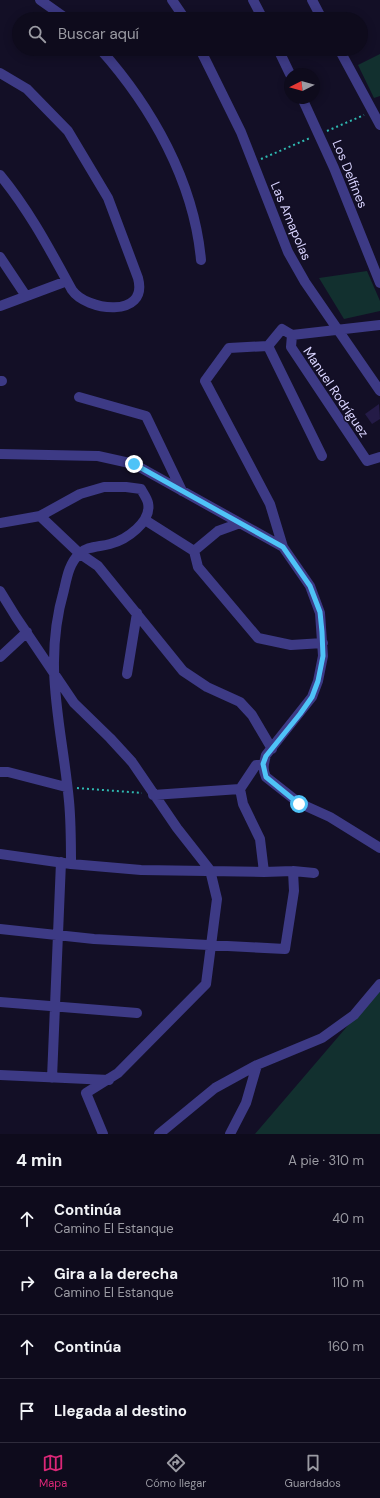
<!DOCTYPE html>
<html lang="es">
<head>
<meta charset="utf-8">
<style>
	:root { --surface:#0e0b1c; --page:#1c1929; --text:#f1f3f6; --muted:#9b9ba3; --line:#2e2b3b; --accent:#db2777 }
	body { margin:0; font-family:"DM Sans",sans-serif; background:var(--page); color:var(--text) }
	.compass { position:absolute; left:284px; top:68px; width:36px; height:36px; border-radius:50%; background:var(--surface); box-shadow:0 2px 10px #0003; rotate:264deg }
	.stop { position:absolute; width:12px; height:12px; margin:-9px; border:3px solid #4fc3f7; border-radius:50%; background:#fff }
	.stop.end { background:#4fc3f7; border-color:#fff; box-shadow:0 1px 4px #0008 }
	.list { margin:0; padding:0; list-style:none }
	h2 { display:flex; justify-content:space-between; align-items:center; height:52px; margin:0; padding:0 16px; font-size:17px }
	h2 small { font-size:13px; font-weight:400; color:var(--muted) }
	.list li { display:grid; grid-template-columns:26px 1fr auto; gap:12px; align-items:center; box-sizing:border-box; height:64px; padding:0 16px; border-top:1px solid var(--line) }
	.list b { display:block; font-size:15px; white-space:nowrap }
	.list p { margin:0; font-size:13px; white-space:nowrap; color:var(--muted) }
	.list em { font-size:13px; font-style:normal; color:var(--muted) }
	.icon { flex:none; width:22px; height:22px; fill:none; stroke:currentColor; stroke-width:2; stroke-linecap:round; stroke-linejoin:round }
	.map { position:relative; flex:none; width:380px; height:1134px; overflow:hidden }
	.search { position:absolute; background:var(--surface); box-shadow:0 2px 10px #0003; left:12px; right:12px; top:12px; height:44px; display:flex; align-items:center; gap:10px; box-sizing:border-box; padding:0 14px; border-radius:22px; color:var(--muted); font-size:15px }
	.sheet { height:308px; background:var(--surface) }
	nav { display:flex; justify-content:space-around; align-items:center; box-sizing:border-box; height:56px; border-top:1px solid var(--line); background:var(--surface); font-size:11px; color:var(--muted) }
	nav a { display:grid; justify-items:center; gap:2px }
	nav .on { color:var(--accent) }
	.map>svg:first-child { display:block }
	.green { fill:#12302f }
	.building { fill:#241b47 }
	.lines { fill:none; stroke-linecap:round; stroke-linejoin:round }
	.path { stroke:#2fb8b0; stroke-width:2; stroke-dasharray:2 3; stroke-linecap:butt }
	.minor { stroke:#3d3a85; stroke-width:10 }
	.route { stroke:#4fc3f7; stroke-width:5 }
	.labels { text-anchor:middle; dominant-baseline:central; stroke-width:3; stroke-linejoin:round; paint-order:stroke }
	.street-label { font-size:13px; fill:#d9d4ff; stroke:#130f26 }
</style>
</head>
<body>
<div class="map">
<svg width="380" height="1134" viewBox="0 0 380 1134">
	<rect width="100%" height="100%" fill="#130f26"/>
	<path class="green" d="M 380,54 L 380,96 L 374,98 L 358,65 Z
		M 367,271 L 380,301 L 380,311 L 344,319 L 319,278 Z
		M 380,988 L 380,1134 L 255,1134 Z"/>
	<path class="building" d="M 379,404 L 380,419 L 372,424 L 365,414 Z"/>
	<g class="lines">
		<path class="path" d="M 327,131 L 364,115
			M 261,159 L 310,138
			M 77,788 L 142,793"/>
		<path class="minor" d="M 40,0 L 67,19
			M 172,0 L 185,19
			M 253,0 L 263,19
			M 312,0 L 322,19
			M 100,49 C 152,107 194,182 201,260
			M 200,49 L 241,132 L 288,252 L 305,282 L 380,391
			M 278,49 L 290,74
			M 339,49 L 380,125
			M 0,73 L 27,89 L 68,131 L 108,198 L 138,278 C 149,319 86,311 72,290 C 50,250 29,210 0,175
			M 302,98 L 334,168 L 380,283
			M 0,257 L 26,296
			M 0,306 L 67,281
			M 292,335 L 291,347 L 367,461 L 380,457
			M 292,335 L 380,325
			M 268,346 L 322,456
			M 0,381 L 2,381
			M 79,397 L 146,416 L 182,491
			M 0,454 L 98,456 L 134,464 L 283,547 L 310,586 L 320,613 L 323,656 L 318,681 L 312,697 L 266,755 C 264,763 262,769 266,777 L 299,803 L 330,817 L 380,848
			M 40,516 L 79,553 L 98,566 L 183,671 L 207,687 L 240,702 L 252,715 L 272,749
			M 145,520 L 194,551 L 198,567 L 258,638 L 291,645 L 323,643
			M 0,523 L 40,516 L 80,494 L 104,487 L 126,487 L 141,489 C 143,493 147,498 148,503 C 152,522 126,540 110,544 C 99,547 87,546 79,554 C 69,564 67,577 64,590 C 42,666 62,726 69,801 C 71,822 71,843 71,864
			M 283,547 L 270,504 L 205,381 L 229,348 L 268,346 L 282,329 L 292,335
			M 194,551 L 218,531 L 240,523
			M 0,591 L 16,617 L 74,703 L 110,738 L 132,762 L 177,828 L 210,870 L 217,899 L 206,984 L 118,1073 L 86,1093 L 103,1134
			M 0,657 L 27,632
			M 127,674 L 137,613
			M 263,765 L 256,765 L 240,789 L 243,804 L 260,839 L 264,872
			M 0,772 L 8,772 L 66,787
			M 153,795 L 240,789
			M 0,854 L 71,864 L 141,870 L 264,872 L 293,871 L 314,873
			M 0,929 L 94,939 L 285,949 L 294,891 L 293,871
			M 0,1002 L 137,1013
			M 0,1075 L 109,1080
			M 52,1078 L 61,862
			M 159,1134 L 215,1088 L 257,1065 L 322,1038 L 354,1015 L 380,984
			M 230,1134 L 246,1103 L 257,1065"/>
	</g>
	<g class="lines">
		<path class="route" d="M 134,464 L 283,547 L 310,586 L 320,612 L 322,632 L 323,656 L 318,681 L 312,697 L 300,714 L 266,756 L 263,764 L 266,777 L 299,804"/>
	</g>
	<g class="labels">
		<g class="street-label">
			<text transform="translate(350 174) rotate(68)">Los Delfines</text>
			<text transform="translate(291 221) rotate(67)">Las Amapolas</text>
			<text transform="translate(336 392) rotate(56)">Manuel Rodríguez</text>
		</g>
	</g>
</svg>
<svg class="compass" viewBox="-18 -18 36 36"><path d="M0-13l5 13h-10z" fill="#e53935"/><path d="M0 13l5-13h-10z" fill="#9b9ba3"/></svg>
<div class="stop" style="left:299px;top:804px"></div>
<div class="stop end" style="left:134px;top:464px"></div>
<div class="search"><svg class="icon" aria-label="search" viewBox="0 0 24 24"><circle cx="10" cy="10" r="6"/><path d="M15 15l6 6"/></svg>Buscar aquí</div>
</div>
<section class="sheet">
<h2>4 min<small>A pie · 310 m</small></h2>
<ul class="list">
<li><svg class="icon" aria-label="ahead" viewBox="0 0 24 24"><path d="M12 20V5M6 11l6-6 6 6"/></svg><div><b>Continúa</b><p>Camino El Estanque</p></div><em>40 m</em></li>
<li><svg class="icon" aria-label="right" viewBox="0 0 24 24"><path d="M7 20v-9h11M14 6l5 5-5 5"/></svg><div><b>Gira a la derecha</b><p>Camino El Estanque</p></div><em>110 m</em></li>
<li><svg class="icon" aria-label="ahead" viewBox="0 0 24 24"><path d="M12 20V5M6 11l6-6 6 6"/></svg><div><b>Continúa</b></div><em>160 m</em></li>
<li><svg class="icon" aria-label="arrive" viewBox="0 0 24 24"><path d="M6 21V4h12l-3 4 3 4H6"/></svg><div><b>Llegada al destino</b></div></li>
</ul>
</section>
<nav>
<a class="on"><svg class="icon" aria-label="map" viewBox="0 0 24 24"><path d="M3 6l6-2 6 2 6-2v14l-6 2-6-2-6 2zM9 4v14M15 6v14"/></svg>Mapa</a>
<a><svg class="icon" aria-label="directions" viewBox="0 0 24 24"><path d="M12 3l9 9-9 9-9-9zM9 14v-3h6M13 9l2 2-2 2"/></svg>Cómo llegar</a>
<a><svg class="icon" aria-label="saved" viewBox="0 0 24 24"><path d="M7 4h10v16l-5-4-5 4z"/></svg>Guardados</a>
</nav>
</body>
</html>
